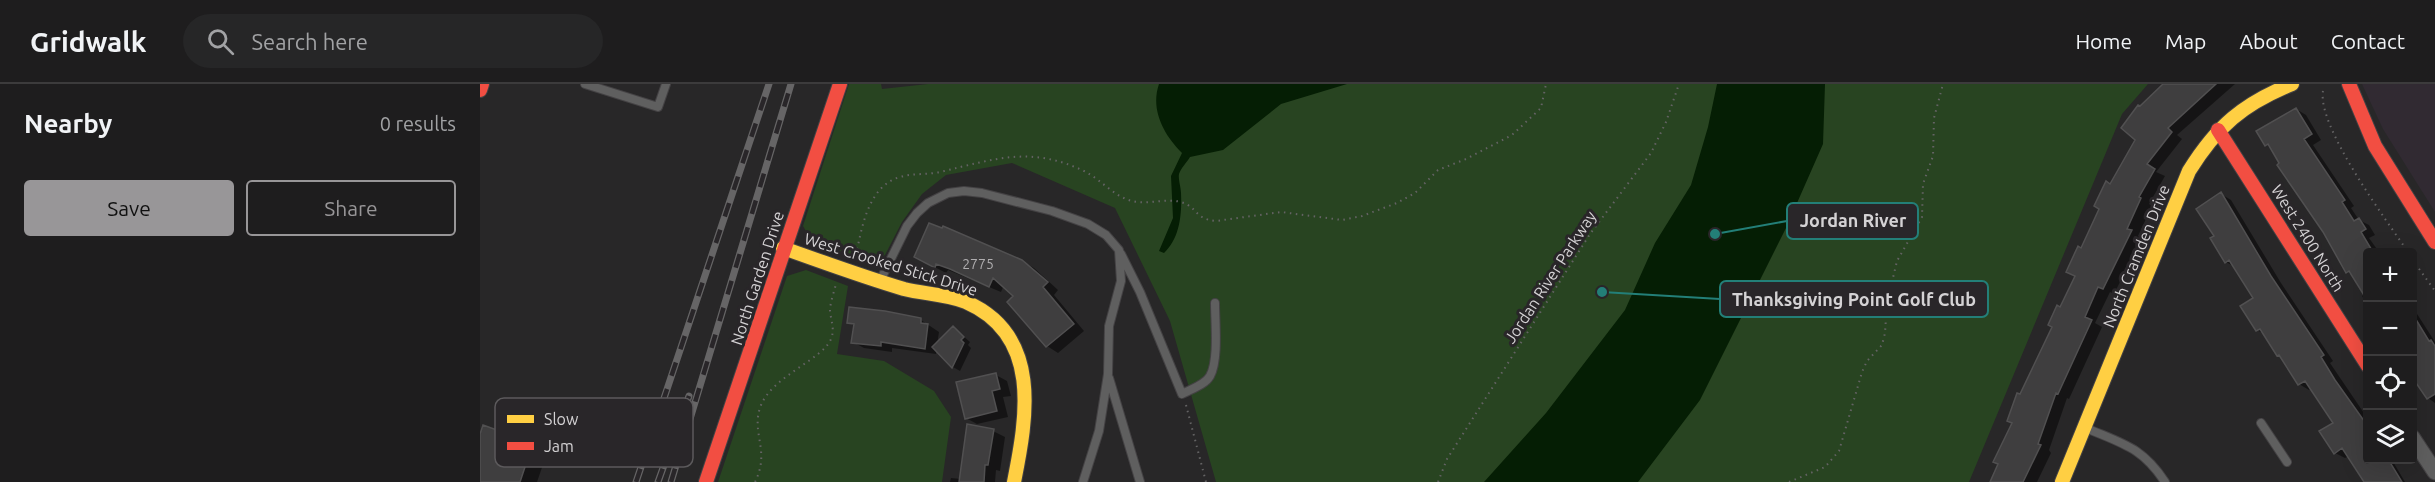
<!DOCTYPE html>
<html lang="en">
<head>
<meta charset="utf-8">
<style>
	:root { --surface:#1e1d1e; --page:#262627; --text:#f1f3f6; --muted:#a1a2a4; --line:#3c3b3c; --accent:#989698 }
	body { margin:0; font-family:Ubuntu,sans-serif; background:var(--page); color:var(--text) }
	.controls { position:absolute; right:18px; bottom:18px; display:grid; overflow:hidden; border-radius:6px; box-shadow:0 6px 24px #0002 }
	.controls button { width:54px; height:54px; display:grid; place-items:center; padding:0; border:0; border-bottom:2px solid var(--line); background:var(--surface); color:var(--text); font:30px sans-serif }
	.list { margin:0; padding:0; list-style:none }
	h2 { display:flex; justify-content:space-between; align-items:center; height:78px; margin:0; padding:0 24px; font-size:26px }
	h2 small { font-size:20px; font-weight:400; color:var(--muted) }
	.actions { display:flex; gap:12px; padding:18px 24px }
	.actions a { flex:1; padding:14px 0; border:2px solid var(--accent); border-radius:6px; text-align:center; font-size:21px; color:var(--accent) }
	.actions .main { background:var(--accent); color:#111 }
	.icon { flex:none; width:33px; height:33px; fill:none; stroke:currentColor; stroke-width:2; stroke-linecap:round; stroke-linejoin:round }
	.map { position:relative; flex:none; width:1955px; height:398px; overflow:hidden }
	header { display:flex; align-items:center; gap:36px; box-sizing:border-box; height:84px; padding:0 30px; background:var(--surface); border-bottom:2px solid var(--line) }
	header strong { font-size:28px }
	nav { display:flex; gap:33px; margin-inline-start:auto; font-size:21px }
	.search { width:420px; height:54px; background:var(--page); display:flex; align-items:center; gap:15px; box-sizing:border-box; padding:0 21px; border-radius:33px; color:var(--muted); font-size:22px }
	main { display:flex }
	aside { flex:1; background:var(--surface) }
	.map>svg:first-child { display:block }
	.built { fill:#312a32 }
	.green { fill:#284421 }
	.water { fill:#051e04 }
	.shadow { fill:#0007 }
	.building { fill:#3f3e3f; stroke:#515051; stroke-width:1.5 }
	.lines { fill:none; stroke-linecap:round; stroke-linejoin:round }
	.lane-casing { stroke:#444244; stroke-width:10 }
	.street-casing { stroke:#444244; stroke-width:17 }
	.slow-casing { stroke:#444244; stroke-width:16 }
	.jam-casing { stroke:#444244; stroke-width:16 }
	.path { stroke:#646364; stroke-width:2; stroke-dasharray:1.5 4.5; stroke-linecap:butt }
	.lane { stroke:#5f5f5f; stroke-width:8 }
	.street { stroke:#5f5f5f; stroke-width:15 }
	.slow { stroke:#ffcf43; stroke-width:14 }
	.jam { stroke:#f24e42; stroke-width:14 }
	.rail-casing { stroke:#666566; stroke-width:7 }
	.rail { stroke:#292629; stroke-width:4.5; stroke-dasharray:14; stroke-linecap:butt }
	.labels { text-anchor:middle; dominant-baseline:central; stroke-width:6; stroke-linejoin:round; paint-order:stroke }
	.number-label { font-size:14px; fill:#afadaf }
	.street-label { font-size:16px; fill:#d4d2d4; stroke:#292629 }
	.key { fill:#292629; stroke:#5c5a5c; stroke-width:1.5 }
	.key-label { font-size:16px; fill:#d4d2d4 }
	.leader { fill:none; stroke:#237f78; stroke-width:2 }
	.callout-dot { fill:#237f78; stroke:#292629; stroke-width:2 }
	.callout { fill:#292629; stroke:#237f78; stroke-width:2 }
	.callout-label { font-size:18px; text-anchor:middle; font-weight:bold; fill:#d4d2d4 }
</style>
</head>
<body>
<header>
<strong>Gridwalk</strong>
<div class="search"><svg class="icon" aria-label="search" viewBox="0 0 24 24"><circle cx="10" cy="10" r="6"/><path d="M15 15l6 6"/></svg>Search here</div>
<nav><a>Home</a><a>Map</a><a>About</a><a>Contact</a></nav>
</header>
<main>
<aside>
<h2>Nearby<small>0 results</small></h2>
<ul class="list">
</ul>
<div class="actions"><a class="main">Save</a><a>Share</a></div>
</aside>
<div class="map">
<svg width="1955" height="398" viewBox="0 0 1955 398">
	<rect width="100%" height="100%" fill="#282728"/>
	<path class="built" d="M 1882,0 L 1955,0 L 1955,128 L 1903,45 Z"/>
	<path class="green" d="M 369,0 L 401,0 L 402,5 L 448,0 L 1668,0 L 1642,30 L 1489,398 L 736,398 L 690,237 L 635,124 L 532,79 L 466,91 L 442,110 L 422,138 L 405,171 L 390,179 L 333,159 L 323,142 Z
		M 326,186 L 368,202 L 357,270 L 404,277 L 454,307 L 471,333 L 462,398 L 238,398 L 307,192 Z"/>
	<path class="water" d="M 679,0 L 867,0 L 801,20 L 743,66 L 710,73 C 707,78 701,84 699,90 C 698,95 701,104 701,109 C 702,130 700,154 684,169 L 679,167 L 693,134 L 691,92 L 702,69 C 684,51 670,26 679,0 Z
		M 1237,0 L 1345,0 L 1343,60 L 1306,144 L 1220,316 L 1158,398 L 1004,398 L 1066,329 L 1145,226 L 1175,159 L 1211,101 L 1228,43 Z"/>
	<path class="shadow" d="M 1685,0 L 1755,0 L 1697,51 L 1702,55 L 1676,88 L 1685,92 L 1669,120 L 1672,122 L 1658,152 L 1662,154 L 1634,210 L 1630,208 L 1615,239 L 1622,243 L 1589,315 L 1587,314 L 1569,366 L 1571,369 L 1557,398 L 1512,398 L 1533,339 L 1541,311 L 1596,192 L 1602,166 L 1631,102 Z
		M 1816,25 L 1826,31 L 1841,56 L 1833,61 L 1874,122 L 1871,124 L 1879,136 L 1889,141 L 1895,151 L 1889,154 L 1899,168 L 1888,168 L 1888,222 L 1882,212 L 1885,210 L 1874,192 L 1867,188 L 1793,65 L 1786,61 L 1778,48 Z
		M 1741,110 L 1751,116 L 1801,199 L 1853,277 L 1850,279 L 1888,335 L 1888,376 L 1912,376 L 1925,398 L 1886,398 L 1869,372 L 1865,374 L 1855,369 L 1855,339 L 1832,304 L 1829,306 L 1819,300 L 1786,251 L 1777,246 L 1775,214 L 1755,183 L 1746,178 L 1736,153 Z
		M 542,177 L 554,184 L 578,206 L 574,211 L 604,247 L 578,269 L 567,262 L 535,212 L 524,201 L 521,208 L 468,186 L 466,189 L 447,179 Z
		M 1932,222 L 1955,258 L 1955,319 L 1948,314 L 1932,291 Z
		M 441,236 L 459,248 L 457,261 L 474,244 L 490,258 L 488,261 L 491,264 L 480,287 L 473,283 L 456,265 L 456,270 L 412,264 L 412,268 L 384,264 L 373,258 L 375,242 L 368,238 Z
		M 516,291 L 527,297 L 531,312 L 523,313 L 528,333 L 497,340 L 486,334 Z
		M 4,343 L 53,360 L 67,369 L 57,398 L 0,398 L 0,355 Z
		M 513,347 L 525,353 L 520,387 L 516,386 L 515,398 L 470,398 L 471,394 L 481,395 Z"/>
	<path class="building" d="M 1683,0 L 1736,0 L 1688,44 L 1692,48 L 1667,80 L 1675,85 L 1659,113 L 1661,114 L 1647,145 L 1652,146 L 1623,205 L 1618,203 L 1605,233 L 1612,236 L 1578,310 L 1576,309 L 1558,360 L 1561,361 L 1543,398 L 1510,398 L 1518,380 L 1513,378 L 1532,339 L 1527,337 L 1537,309 L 1540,310 L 1572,243 L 1568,241 L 1577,221 L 1580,223 L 1595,192 L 1586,188 L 1598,162 L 1601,164 L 1619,125 L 1614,122 L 1626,97 L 1630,100 L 1655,56 L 1641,44 L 1658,21 L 1660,22 Z
		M 1816,24 L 1832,50 L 1824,55 L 1865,116 L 1862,118 L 1874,137 L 1879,134 L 1886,145 L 1881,148 L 1893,168 L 1887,168 L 1887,216 L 1869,187 L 1866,189 L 1843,148 L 1797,81 L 1799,79 L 1788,60 L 1785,62 L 1776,47 Z
		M 1741,108 L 1791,192 L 1844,271 L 1841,273 L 1855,296 L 1887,341 L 1887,375 L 1908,375 L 1922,398 L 1884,398 L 1862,364 L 1854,370 L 1839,347 L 1853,339 L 1825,297 L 1818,301 L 1799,271 L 1797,272 L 1780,245 L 1776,247 L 1760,222 L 1773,214 L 1749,176 L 1745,179 L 1730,154 L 1734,152 L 1716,125 Z
		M 449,139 L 462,144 L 463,142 L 542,176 L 568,198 L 563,203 L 594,240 L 566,263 L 527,218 L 533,212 L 513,194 L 509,203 L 470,185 L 456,180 L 455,184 L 434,173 Z
		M 369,223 L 405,227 L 441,234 L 441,239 L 448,240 L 445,265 L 401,258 L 401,262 L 371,259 L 374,240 L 367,239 Z
		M 1932,229 L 1949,257 L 1951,256 L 1955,262 L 1955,310 L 1947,315 L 1932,293 Z
		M 473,242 L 484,253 L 481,256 L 484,259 L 472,284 L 452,263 Z
		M 516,289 L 520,305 L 512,307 L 517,327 L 485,335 L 476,298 Z
		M 487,340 L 514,345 L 508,381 L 505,381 L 504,398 L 479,398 Z
		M 3,341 L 53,359 L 40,398 L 0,398 L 0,350 Z"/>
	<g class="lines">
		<defs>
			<path id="lane" d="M 105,0 L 178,23 L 186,0
				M 641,170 L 660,208 L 702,310 C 711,305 725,301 730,292 C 739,276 735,238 735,219
				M 401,195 L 427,142 L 437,129 L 448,119 L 468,109 L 484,107 L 502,109 L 572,127 L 608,140 L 626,151 L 639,166 L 641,197 L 629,242 L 628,290 L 619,347 L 603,398
				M 629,294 L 660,398
				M 1781,339 L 1807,378
				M 1606,344 C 1643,360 1662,363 1685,398"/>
			<path id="street" d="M 1932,353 L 1955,388"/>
			<path id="slow" d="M 303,164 C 343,178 383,193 424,205 C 444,210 466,210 486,218 C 562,251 547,333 534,398
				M 1582,398 L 1709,87 C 1737,42 1763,20 1812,0"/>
			<path id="jam" d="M 1869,0 L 1895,62 L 1955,158
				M 0,6 L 2,0
				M 1738,46 L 1888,282
				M 226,398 L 360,0"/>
		</defs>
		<use href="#lane" class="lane-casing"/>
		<use href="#street" class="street-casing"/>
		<use href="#slow" class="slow-casing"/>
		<use href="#jam" class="jam-casing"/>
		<path class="path" d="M 1843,7 C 1837,43 1907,137 1928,168
			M 376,171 C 382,143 388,102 420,93 C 433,89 447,91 460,88 C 515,75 551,61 606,88 C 621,96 635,113 652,117 C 668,121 685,114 701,118 C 718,123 714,135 736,137 L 801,128 L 862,136 L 882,132 L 917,119 L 935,109 L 958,86 L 986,75 L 1032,51 L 1061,24 L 1066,0
			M 1932,175 L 1955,207
			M 706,321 L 726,398
			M 275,398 C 291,366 270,349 281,321 C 293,292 343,275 351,255 C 355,245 351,237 350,227 C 350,219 354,208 356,200
			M 958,398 L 967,375 L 1110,150 L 1171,69 L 1186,38 L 1199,0
			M 1309,398 L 1345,383 L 1359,367 L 1382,288 L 1387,277 L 1402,261 L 1405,249 L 1407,219 L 1417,177 L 1442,133 L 1443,100 L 1453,72 L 1454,34 L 1463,0"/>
		<use href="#lane" class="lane"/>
		<use href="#street" class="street"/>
		<use href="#slow" class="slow"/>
		<use href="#jam" class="jam"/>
		<defs>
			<path id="rail" d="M 156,398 L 289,0
				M 178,398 L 209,312
				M 191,398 L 311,0"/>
		</defs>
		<use href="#rail" class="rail-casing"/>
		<use href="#rail" class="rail"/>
	</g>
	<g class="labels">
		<g class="number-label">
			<text x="498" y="180">2775</text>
		</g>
		<g class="street-label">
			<text transform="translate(1828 154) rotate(58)">West 2400 North</text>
			<text transform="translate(1656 172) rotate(-68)">North Cramden Drive</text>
			<text transform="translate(411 180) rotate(17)">West Crooked Stick Drive</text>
			<text transform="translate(1070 193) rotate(-57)">Jordan River Parkway</text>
			<text transform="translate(277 194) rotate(-72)">North Garden Drive</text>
		</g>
	</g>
	<rect x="15" y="314" width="198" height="69" rx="9" class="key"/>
	<rect x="27" y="331" width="27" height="8" fill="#ffcf43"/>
	<rect x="27" y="358" width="27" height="8" fill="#f24e42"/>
	<g class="key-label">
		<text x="64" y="341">Slow</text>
		<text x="64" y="368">Jam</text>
	</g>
	<path class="leader" d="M1235 150L1307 137M1122 208L1240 215"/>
	<g class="callout-dot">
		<circle cx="1235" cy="150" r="6"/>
		<circle cx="1122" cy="208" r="6"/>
	</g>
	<g class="callout">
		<rect x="1307" y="119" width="131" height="36" rx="6"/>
		<rect x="1240" y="197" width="268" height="36" rx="6"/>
	</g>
	<g class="callout-label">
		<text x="1373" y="143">Jordan River</text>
		<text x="1374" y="222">Thanksgiving Point Golf Club</text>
	</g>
</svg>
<div class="controls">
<button>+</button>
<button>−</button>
<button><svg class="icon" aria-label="locate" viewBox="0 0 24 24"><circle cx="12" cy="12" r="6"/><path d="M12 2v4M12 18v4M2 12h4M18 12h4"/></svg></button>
<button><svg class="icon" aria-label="layers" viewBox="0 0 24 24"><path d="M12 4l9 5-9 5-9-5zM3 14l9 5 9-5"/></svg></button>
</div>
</div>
</main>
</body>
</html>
